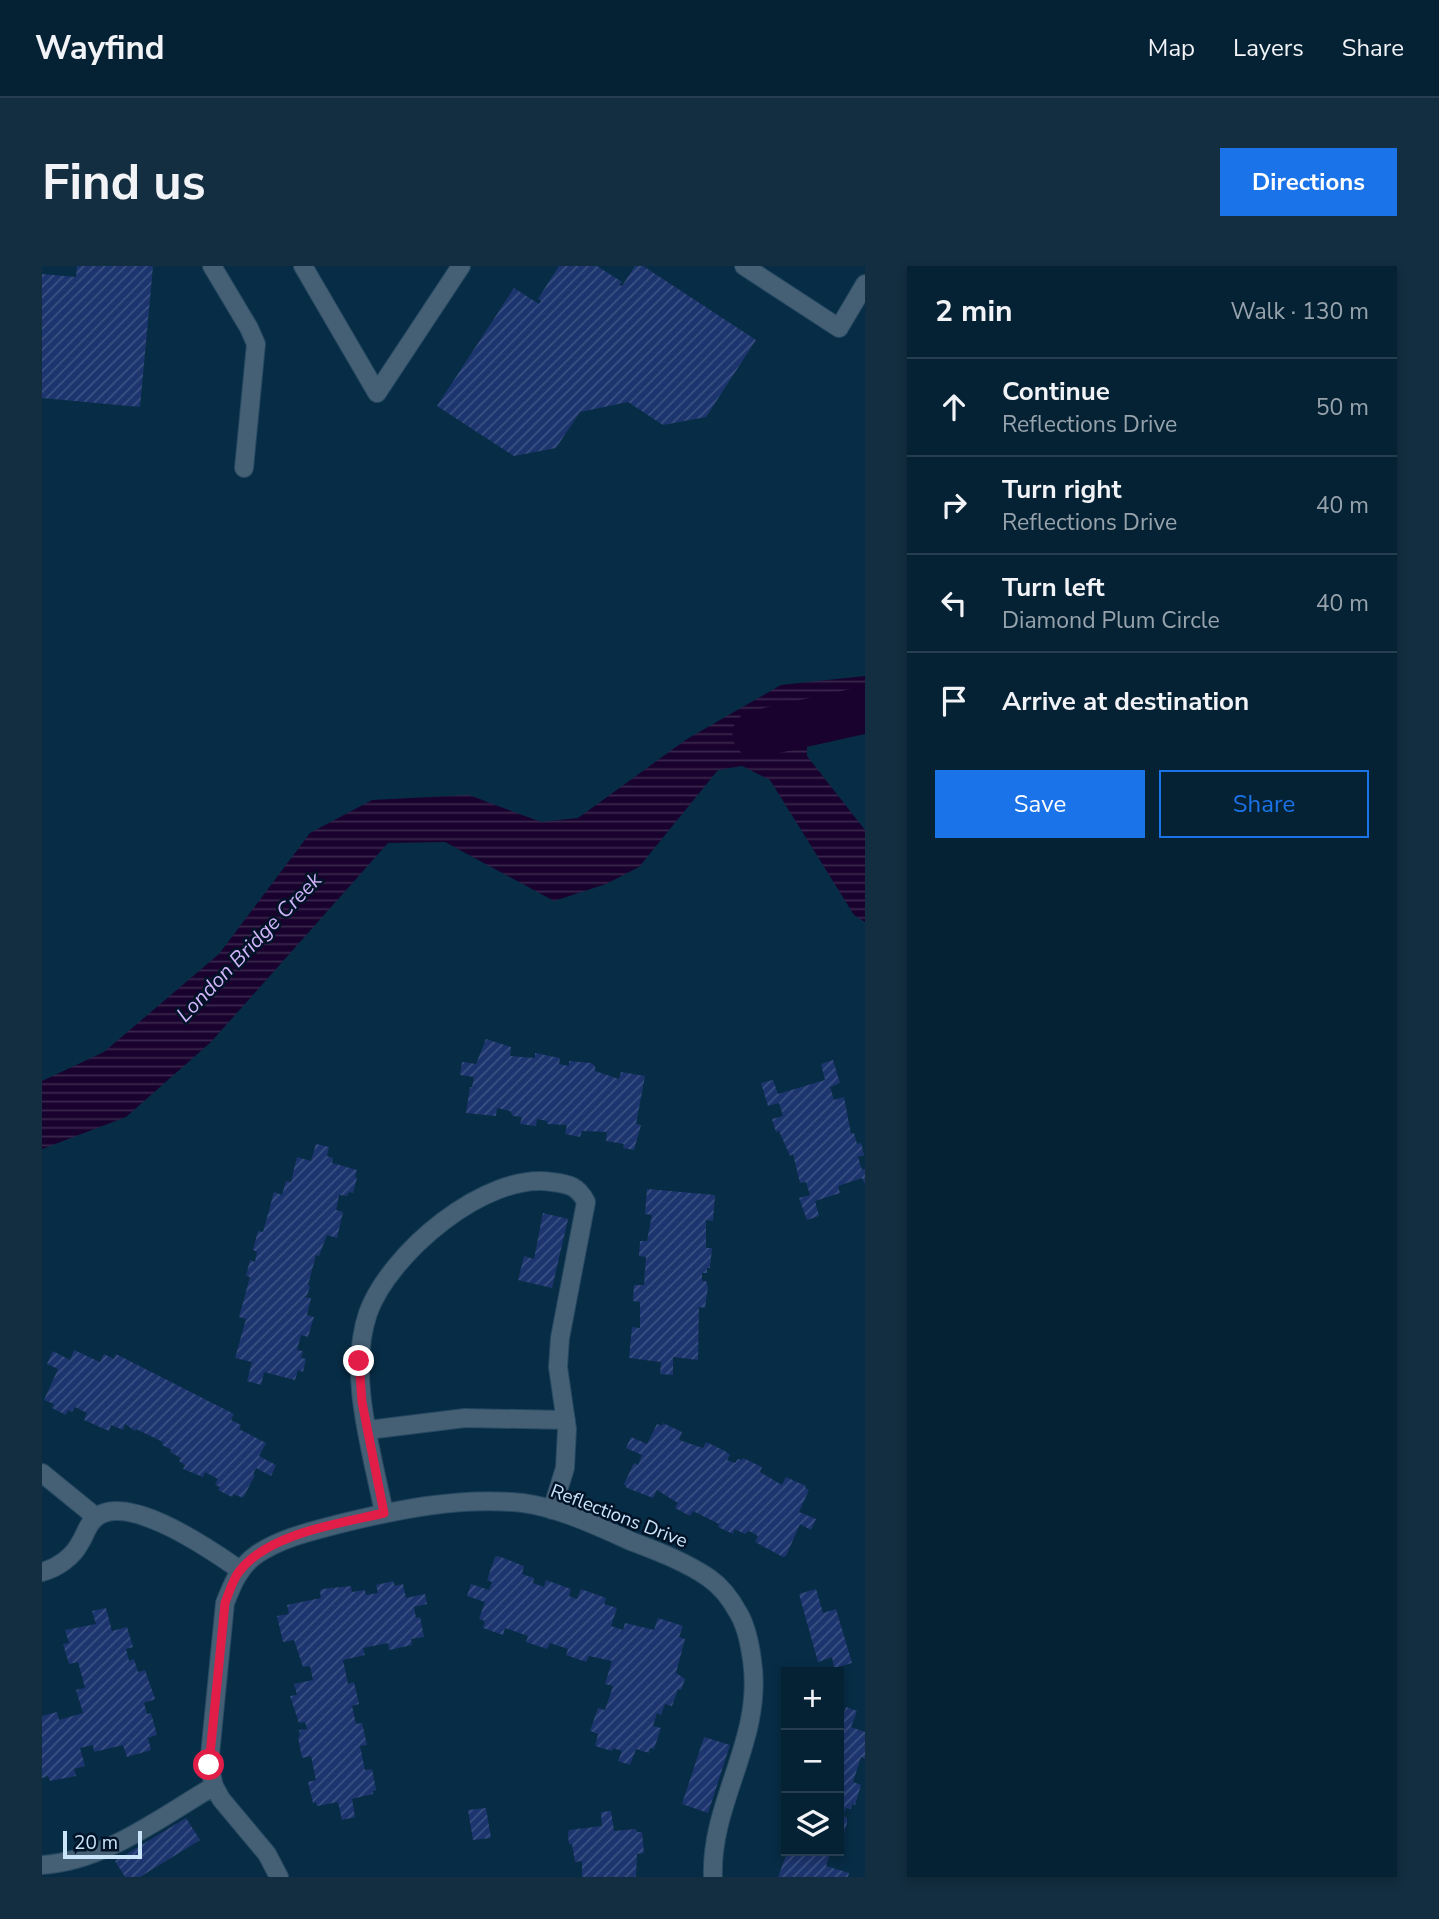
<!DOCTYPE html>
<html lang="en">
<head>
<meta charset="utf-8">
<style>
	:root { --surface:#052134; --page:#132e40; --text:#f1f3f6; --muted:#97a3ac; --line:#263e4f; --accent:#1a73e8 }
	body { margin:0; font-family:"Nunito Sans",sans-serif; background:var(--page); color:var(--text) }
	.controls { position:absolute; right:21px; bottom:21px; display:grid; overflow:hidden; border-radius:0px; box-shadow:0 4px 10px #0003 }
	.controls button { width:63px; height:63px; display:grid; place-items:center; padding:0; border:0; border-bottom:2px solid var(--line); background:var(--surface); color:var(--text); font:35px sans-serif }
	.scale { position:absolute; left:21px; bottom:18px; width:79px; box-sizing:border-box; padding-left:7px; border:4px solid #cae4fa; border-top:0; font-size:19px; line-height:24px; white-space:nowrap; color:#cae4fa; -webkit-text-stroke:5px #001327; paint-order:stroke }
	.stop { position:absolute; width:21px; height:21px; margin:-16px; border:5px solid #e11d48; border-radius:50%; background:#fff }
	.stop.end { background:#e11d48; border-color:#fff; box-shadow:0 2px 7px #0008 }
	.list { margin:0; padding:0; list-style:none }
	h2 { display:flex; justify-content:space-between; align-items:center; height:91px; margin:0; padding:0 28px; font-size:30px }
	h2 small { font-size:23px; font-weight:400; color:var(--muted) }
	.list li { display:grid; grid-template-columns:46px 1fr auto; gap:21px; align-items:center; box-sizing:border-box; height:98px; padding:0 28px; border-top:2px solid var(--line) }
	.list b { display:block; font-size:26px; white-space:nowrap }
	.list p { margin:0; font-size:23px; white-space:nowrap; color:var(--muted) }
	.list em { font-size:23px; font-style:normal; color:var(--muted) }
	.actions { display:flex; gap:14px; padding:21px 28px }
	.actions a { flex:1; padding:16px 0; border:2px solid var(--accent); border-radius:0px; text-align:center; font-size:24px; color:var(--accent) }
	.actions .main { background:var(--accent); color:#fff }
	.icon { flex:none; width:38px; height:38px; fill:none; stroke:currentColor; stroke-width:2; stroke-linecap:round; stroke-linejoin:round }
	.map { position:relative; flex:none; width:823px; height:1611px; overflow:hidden; border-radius:0px }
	header { display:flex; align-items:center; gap:42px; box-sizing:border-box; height:98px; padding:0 35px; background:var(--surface); border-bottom:2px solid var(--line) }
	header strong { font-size:33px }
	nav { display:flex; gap:38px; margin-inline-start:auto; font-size:24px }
	.intro { display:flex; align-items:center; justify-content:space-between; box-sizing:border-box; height:168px; padding:0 42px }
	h1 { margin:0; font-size:49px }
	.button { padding:18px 32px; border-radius:0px; background:var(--accent); color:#fff; font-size:24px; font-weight:700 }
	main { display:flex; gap:42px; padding:0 42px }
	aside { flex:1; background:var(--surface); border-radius:0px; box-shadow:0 4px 10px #0003 }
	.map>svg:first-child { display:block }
	.water { fill:url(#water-rules) }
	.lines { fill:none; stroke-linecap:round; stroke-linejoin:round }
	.river { stroke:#19022d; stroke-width:47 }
	.building { fill:url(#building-hatch) }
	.minor-casing { stroke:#264962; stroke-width:20 }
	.minor { stroke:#455f74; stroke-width:18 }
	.route { stroke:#e11d48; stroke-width:9 }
	.labels { text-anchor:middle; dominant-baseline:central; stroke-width:5; stroke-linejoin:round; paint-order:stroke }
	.street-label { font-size:19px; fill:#cae4fa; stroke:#001327 }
	.water-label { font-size:21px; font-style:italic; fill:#d2b4fa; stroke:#001327 }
</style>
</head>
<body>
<header>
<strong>Wayfind</strong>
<nav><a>Map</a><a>Layers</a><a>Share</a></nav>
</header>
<div class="intro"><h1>Find us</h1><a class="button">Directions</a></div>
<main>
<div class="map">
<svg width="823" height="1611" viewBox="0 0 823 1611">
	<defs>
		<pattern id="water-rules" width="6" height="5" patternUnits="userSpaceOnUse" patternTransform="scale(1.75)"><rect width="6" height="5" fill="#19022d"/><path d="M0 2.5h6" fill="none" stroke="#39274c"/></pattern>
		<pattern id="building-hatch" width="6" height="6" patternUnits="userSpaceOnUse" patternTransform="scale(1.75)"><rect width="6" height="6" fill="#1d356e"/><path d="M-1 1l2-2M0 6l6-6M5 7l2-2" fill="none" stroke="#3c5284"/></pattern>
	</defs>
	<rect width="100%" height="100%" fill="#072c45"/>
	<path class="water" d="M 823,410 L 823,444 L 779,453 L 765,469 L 765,490 L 823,564 L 823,656 L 812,649 L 728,514 L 700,500 L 676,504 L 597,601 L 564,618 L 512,635 L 403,576 L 346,577 L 169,776 L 84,851 L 0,883 L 0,815 L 62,786 L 177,688 L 268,567 L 330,534 L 427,529 L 499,556 L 536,552 L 645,473 L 739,419 Z"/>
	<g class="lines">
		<path class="river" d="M 714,468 L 823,444"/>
	</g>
	<path class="building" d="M 35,0 L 111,0 L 98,141 L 0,132 L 0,8 L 34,11 Z
		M 517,0 L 555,0 L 580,16 L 577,19 L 580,20 L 593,0 L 601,0 L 714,74 L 664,151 L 621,159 L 586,136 L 538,146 L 514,182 L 472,190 L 395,140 L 472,22 L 497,38 L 499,35 L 496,33 Z
		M 444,773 L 469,781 L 468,790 L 493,792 L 493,787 L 518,792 L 517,798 L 527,800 L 527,795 L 549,797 L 553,800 L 553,805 L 577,813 L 579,806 L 603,810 L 594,858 L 599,859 L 592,884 L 581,882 L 582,878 L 564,875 L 565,866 L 540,865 L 538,871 L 523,868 L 525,859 L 505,858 L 505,855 L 495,853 L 494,860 L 478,858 L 480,851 L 471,850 L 468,845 L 455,842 L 454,850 L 424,847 L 428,821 L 430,821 L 432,811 L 418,809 L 420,796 L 434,798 Z
		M 791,794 L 798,817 L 788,821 L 792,834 L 802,831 L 809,868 L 812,867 L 815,878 L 819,877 L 822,889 L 816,891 L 820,904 L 823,903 L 823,918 L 820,912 L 796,920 L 798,927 L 773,935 L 777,950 L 765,954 L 757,932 L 768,929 L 764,916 L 758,917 L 751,888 L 748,890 L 737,865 L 734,866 L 730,853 L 741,850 L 737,837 L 726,840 L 719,817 L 731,814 L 736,828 L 783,814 L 779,798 Z
		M 274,878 L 287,881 L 285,890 L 291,892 L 290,897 L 315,904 L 313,911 L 315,912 L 311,927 L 307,926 L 305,930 L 297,929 L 294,944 L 301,946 L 295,972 L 285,969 L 277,990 L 274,989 L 266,1019 L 268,1020 L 265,1030 L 262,1031 L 269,1032 L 265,1049 L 272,1051 L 266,1071 L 259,1069 L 255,1084 L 261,1085 L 259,1092 L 264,1093 L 261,1106 L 256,1104 L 253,1114 L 222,1106 L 219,1119 L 205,1115 L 210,1096 L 193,1092 L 204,1053 L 197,1051 L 208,1011 L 204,1010 L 208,994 L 213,996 L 215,986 L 211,984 L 216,965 L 221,966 L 232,926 L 240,929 L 244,915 L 249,916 L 255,891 L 269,895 Z
		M 605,923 L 673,929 L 671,955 L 664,954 L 664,982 L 670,982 L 668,1002 L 665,1002 L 665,1007 L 660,1007 L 660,1015 L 664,1015 L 666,1021 L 663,1042 L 657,1041 L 656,1094 L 631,1091 L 631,1109 L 618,1108 L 619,1096 L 587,1092 L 590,1061 L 598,1062 L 598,1036 L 591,1035 L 592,1019 L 602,1019 L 604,991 L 597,990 L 598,975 L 605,975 L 610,949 L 603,948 Z
		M 501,947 L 526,953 L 510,1022 L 476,1014 L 482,990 L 492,993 Z
		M 32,1084 L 58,1096 L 62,1088 L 72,1093 L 74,1088 L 192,1148 L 189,1154 L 199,1159 L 197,1163 L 224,1177 L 217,1190 L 234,1199 L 229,1210 L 214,1202 L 211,1208 L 213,1209 L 201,1232 L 192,1228 L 190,1231 L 176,1224 L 178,1221 L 173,1219 L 176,1213 L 163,1206 L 161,1211 L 141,1203 L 143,1199 L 137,1195 L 139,1192 L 128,1186 L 130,1184 L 120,1179 L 121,1176 L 94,1163 L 93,1165 L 83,1158 L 81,1164 L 69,1159 L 67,1165 L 42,1154 L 45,1147 L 33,1141 L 30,1146 L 26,1144 L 24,1149 L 10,1142 L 12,1138 L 2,1134 L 16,1103 L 5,1098 L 11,1085 L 28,1094 Z
		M 621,1157 L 640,1166 L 637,1174 L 661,1182 L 664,1176 L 683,1185 L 688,1189 L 685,1194 L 693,1197 L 696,1193 L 700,1194 L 701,1192 L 720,1201 L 718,1206 L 740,1219 L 744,1211 L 764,1220 L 763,1222 L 767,1224 L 757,1246 L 774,1253 L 769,1264 L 758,1258 L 744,1290 L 741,1291 L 713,1276 L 716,1270 L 707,1265 L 703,1268 L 692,1263 L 691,1268 L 676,1261 L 677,1258 L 651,1245 L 648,1250 L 633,1242 L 636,1237 L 615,1224 L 611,1232 L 585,1222 L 582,1218 L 592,1197 L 596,1199 L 600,1189 L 584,1182 L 589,1171 L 605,1178 L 615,1158 L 620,1160 Z
		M 456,1290 L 482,1300 L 480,1308 L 492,1312 L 491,1317 L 502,1321 L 504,1314 L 529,1323 L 527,1330 L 535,1333 L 539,1323 L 564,1332 L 562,1338 L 575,1342 L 569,1360 L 581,1364 L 583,1357 L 612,1364 L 616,1352 L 641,1360 L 637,1371 L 643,1373 L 634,1407 L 643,1413 L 639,1424 L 636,1423 L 630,1440 L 623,1438 L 619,1449 L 615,1447 L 611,1460 L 619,1462 L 612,1483 L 608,1482 L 607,1487 L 594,1483 L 588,1499 L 576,1495 L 580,1485 L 571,1482 L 570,1485 L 553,1480 L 556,1468 L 548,1465 L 556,1442 L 563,1444 L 571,1420 L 563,1418 L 570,1395 L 547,1390 L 544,1396 L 524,1389 L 526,1383 L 508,1377 L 505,1383 L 484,1376 L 486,1370 L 463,1362 L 461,1369 L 441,1362 L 443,1355 L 437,1353 L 443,1336 L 425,1330 L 429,1318 L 447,1324 L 450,1316 L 445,1314 L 453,1291 Z
		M 351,1315 L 353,1320 L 361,1318 L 364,1332 L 383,1328 L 385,1338 L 372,1341 L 374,1352 L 378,1351 L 382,1371 L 369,1373 L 370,1379 L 347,1384 L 346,1377 L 321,1382 L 323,1389 L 301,1394 L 306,1418 L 312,1416 L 317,1438 L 310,1440 L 314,1458 L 320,1457 L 325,1479 L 318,1480 L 323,1504 L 330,1503 L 334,1524 L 331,1525 L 331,1528 L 310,1533 L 313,1551 L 300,1554 L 296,1536 L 275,1540 L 274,1536 L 271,1537 L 266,1516 L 274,1514 L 269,1490 L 260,1492 L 256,1471 L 258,1470 L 257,1464 L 265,1463 L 263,1456 L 257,1457 L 248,1430 L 255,1429 L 252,1418 L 271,1414 L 268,1400 L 261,1401 L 252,1374 L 241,1376 L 235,1350 L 247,1348 L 245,1339 L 279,1332 L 278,1325 L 280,1323 L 309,1320 L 310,1326 L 323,1324 L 324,1329 L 336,1327 L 334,1319 Z
		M 774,1323 L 781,1347 L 794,1343 L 810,1397 L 792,1402 L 790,1391 L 776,1396 L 757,1328 Z
		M 64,1342 L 70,1365 L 85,1361 L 91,1381 L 84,1383 L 87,1395 L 92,1393 L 96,1406 L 103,1404 L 113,1433 L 102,1437 L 105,1448 L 109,1447 L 115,1469 L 106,1472 L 109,1484 L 85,1491 L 81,1479 L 52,1486 L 51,1479 L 38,1482 L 43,1500 L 32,1503 L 34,1510 L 8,1515 L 6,1510 L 0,1512 L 0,1450 L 15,1446 L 17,1454 L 41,1447 L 34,1424 L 43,1422 L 36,1396 L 27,1398 L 21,1378 L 27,1377 L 23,1364 L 54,1358 L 50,1345 Z
		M 804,1441 L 815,1445 L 809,1461 L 823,1466 L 823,1493 L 819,1491 L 811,1516 L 819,1519 L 813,1539 L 810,1538 L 809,1543 L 804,1542 L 801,1550 L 805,1552 L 805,1557 L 797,1582 L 797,1451 L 800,1452 Z
		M 662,1471 L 688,1479 L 666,1547 L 640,1538 Z
		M 444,1542 L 449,1572 L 431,1574 L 426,1544 Z
		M 569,1545 L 572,1565 L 594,1563 L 595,1566 L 600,1566 L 602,1587 L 595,1588 L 594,1611 L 540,1611 L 540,1595 L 533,1596 L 530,1578 L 527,1578 L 526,1567 L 527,1564 L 560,1560 L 559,1546 Z
		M 144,1552 L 158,1574 L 98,1611 L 83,1611 L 73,1595 Z
		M 754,1585 L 789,1585 L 784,1600 L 807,1607 L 806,1611 L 736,1611 L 745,1587 L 753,1589 Z"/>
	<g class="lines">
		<defs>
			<path id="minor" d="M 170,0 L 207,62 L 214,78 L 202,202
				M 261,0 L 335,127 L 419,0
				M 702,0 L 797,62 L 823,18
				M 326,1164 L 423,1152 L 524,1154
				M 0,1207 L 54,1251
				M 342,1247 C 330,1185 305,1109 326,1047 C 347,988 444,905 510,916 C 527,918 536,920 544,936 L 518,1072 L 516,1101 L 525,1163 L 523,1202 L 510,1244
				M 0,1306 C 15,1302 31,1291 38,1277 C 42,1271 44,1264 48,1258 C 75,1217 172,1286 198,1304
				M 0,1599 C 63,1595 119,1551 172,1520
				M 237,1611 L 225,1588 L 179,1533 L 172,1520 L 167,1499 L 183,1337 C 190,1319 197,1301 214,1289 C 237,1273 266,1266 293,1259 C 353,1244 418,1230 481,1237 C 518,1242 557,1261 591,1276 C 617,1286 644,1296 667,1312 C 680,1321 690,1335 697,1348 C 705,1362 708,1379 710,1394 C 722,1473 668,1536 671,1611"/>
		</defs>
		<use href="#minor" class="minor-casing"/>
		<use href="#minor" class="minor"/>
	</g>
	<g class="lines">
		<path class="route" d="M 167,1499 L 183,1337 C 187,1327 190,1316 196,1307 C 225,1267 296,1258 342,1247 L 320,1136 L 317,1095"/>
	</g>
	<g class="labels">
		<g class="street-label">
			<text transform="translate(577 1250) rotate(21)">Reflections Drive</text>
		</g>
		<g class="water-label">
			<text transform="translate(207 681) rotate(-46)">London Bridge Creek</text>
		</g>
	</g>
</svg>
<div class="controls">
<button>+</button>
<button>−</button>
<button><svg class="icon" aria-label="layers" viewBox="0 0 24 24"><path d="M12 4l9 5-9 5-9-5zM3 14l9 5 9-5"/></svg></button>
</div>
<div class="scale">20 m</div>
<div class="stop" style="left:167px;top:1499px"></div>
<div class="stop end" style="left:317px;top:1095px"></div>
</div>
<aside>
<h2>2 min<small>Walk · 130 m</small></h2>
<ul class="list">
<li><svg class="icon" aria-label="ahead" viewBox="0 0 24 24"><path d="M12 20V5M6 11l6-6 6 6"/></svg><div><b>Continue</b><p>Reflections Drive</p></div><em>50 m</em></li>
<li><svg class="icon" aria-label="right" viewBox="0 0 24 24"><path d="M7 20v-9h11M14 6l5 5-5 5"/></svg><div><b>Turn right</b><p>Reflections Drive</p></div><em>40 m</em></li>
<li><svg class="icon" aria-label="left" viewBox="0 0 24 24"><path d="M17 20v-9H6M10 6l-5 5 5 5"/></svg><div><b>Turn left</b><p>Diamond Plum Circle</p></div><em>40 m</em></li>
<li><svg class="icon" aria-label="arrive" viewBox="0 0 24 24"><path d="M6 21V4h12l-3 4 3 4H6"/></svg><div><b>Arrive at destination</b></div></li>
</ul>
<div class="actions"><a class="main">Save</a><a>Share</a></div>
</aside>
</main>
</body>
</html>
